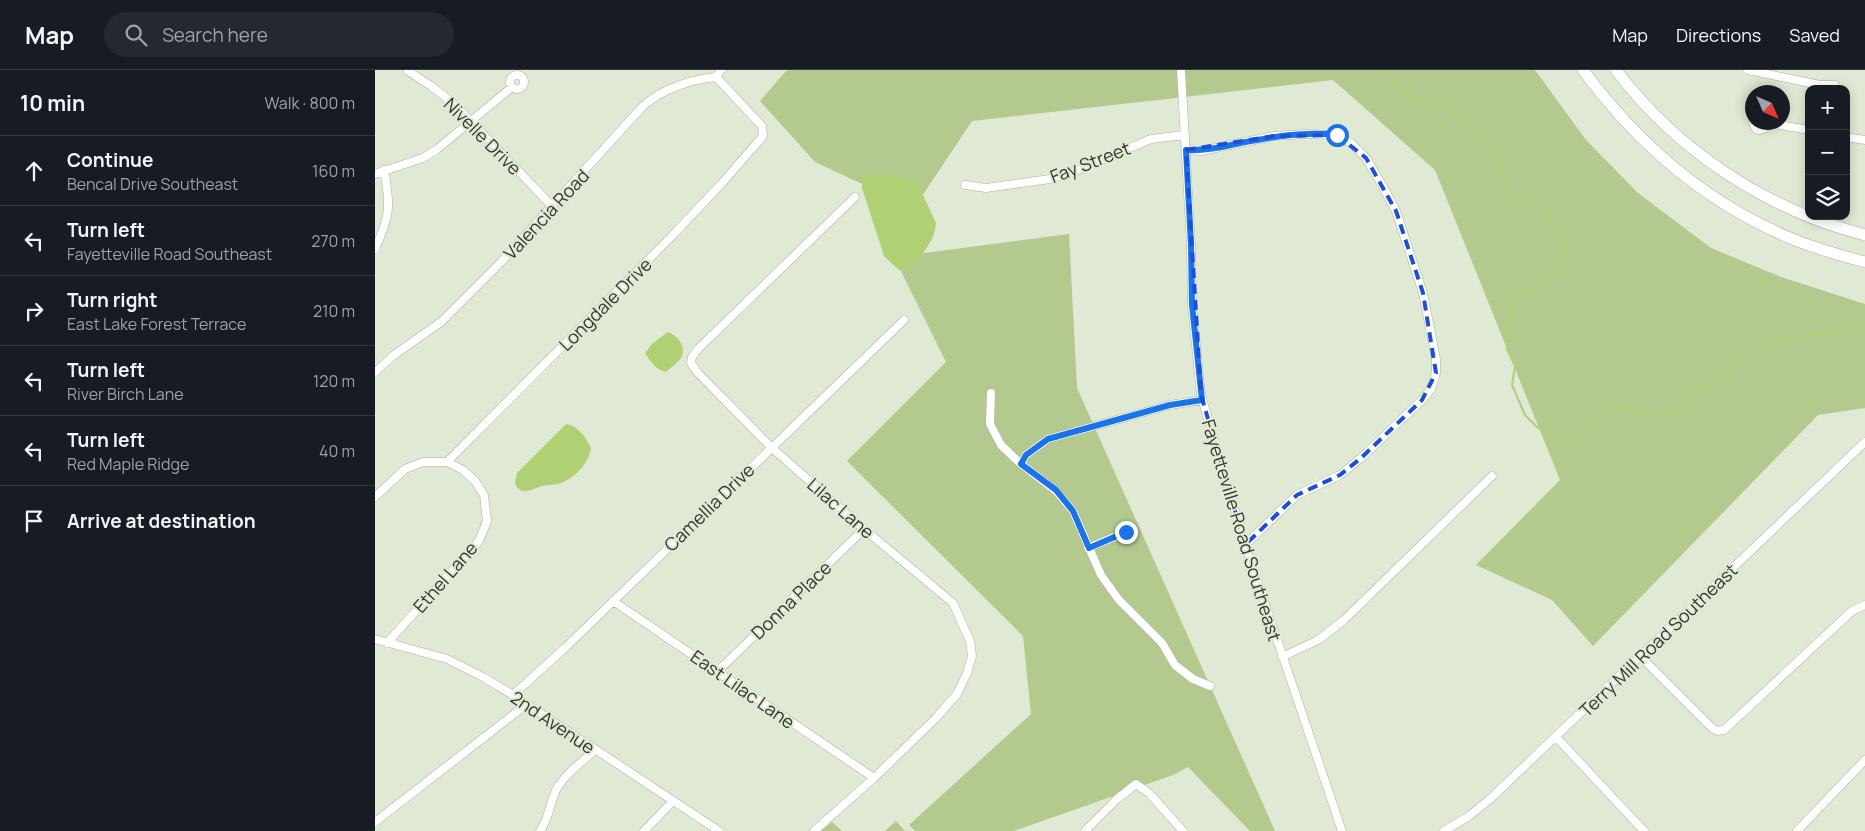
<!DOCTYPE html>
<html lang="en">
<head>
<meta charset="utf-8">
<style>
	:root { --surface:#171b24; --page:#242831; --text:#f1f3f6; --muted:#9ea1a6; --line:#363941 }
	body { margin:0; font-family:Manrope,sans-serif; background:var(--page); color:var(--text) }
	.controls { position:absolute; right:15px; top:15px; display:grid; overflow:hidden; border-radius:10px; box-shadow:0 2px 12px #0003 }
	.controls button { width:45px; height:45px; display:grid; place-items:center; padding:0; border:0; border-bottom:1px solid var(--line); background:var(--surface); color:var(--text); font:25px sans-serif }
	.compass { position:absolute; left:1370px; top:15px; width:45px; height:45px; border-radius:50%; background:var(--surface); box-shadow:0 2px 12px #0003; rotate:135deg }
	.stop { position:absolute; width:15px; height:15px; margin:-11px; border:4px solid #1a73e8; border-radius:50%; background:#fff }
	.stop.end { background:#1a73e8; border-color:#fff; box-shadow:0 1px 5px #0008 }
	.list { margin:0; padding:0; list-style:none }
	h2 { display:flex; justify-content:space-between; align-items:center; height:65px; margin:0; padding:0 20px; font-size:21px }
	h2 small { font-size:16px; font-weight:400; color:var(--muted) }
	.list li { display:grid; grid-template-columns:32px 1fr auto; gap:15px; align-items:center; box-sizing:border-box; height:70px; padding:0 20px; border-top:1px solid var(--line) }
	.list b { display:block; font-size:19px; white-space:nowrap }
	.list p { margin:0; font-size:16px; white-space:nowrap; color:var(--muted) }
	.list em { font-size:16px; font-style:normal; color:var(--muted) }
	.icon { flex:none; width:28px; height:28px; fill:none; stroke:currentColor; stroke-width:2; stroke-linecap:round; stroke-linejoin:round }
	.map { position:relative; flex:none; width:1490px; height:761px; overflow:hidden }
	header { display:flex; align-items:center; gap:30px; box-sizing:border-box; height:70px; padding:0 25px; background:var(--surface); border-bottom:1px solid var(--line) }
	header strong { font-size:24px }
	nav { display:flex; gap:28px; margin-inline-start:auto; font-size:18px }
	.search { width:350px; height:45px; background:var(--page); display:flex; align-items:center; gap:12px; box-sizing:border-box; padding:0 18px; border-radius:28px; color:var(--muted); font-size:19px }
	main { display:flex }
	aside { flex:1; background:var(--surface) }
	.map>svg:first-child { display:block }
	.green { fill:#b3c98e }
	.water { fill:#afd073 }
	.lines { fill:none; stroke-linecap:round; stroke-linejoin:round }
	.stream { stroke:#afd073; stroke-width:2 }
	.minor-casing { stroke:#a9b29d; stroke-width:9 }
	.highway-casing { stroke:#a9b29d; stroke-width:12 }
	.minor { stroke:#fff; stroke-width:8 }
	.highway { stroke:#fff; stroke-width:11 }
	.route { stroke:#1a73e8; stroke-width:6 }
	.marked { fill:none; stroke:#1d4ed8; stroke-width:4; stroke-dasharray:10 6; stroke-linejoin:round }
	.labels { text-anchor:middle; dominant-baseline:central; stroke-width:4; stroke-linejoin:round; paint-order:stroke }
	.street-label { font-size:18px; fill:#34372f; stroke:#e0e9d3 }
</style>
</head>
<body>
<header>
<strong>Map</strong>
<div class="search"><svg class="icon" aria-label="search" viewBox="0 0 24 24"><circle cx="10" cy="10" r="6"/><path d="M15 15l6 6"/></svg>Search here</div>
<nav><a>Map</a><a>Directions</a><a>Saved</a></nav>
</header>
<main>
<aside>
<h2>10 min<small>Walk · 800 m</small></h2>
<ul class="list">
<li><svg class="icon" aria-label="ahead" viewBox="0 0 24 24"><path d="M12 20V5M6 11l6-6 6 6"/></svg><div><b>Continue</b><p>Bencal Drive Southeast</p></div><em>160 m</em></li>
<li><svg class="icon" aria-label="left" viewBox="0 0 24 24"><path d="M17 20v-9H6M10 6l-5 5 5 5"/></svg><div><b>Turn left</b><p>Fayetteville Road Southeast</p></div><em>270 m</em></li>
<li><svg class="icon" aria-label="right" viewBox="0 0 24 24"><path d="M7 20v-9h11M14 6l5 5-5 5"/></svg><div><b>Turn right</b><p>East Lake Forest Terrace</p></div><em>210 m</em></li>
<li><svg class="icon" aria-label="left" viewBox="0 0 24 24"><path d="M17 20v-9H6M10 6l-5 5 5 5"/></svg><div><b>Turn left</b><p>River Birch Lane</p></div><em>120 m</em></li>
<li><svg class="icon" aria-label="left" viewBox="0 0 24 24"><path d="M17 20v-9H6M10 6l-5 5 5 5"/></svg><div><b>Turn left</b><p>Red Maple Ridge</p></div><em>40 m</em></li>
<li><svg class="icon" aria-label="arrive" viewBox="0 0 24 24"><path d="M6 21V4h12l-3 4 3 4H6"/></svg><div><b>Arrive at destination</b></div></li>
</ul>
</aside>
<div class="map">
<svg width="1490" height="761" viewBox="0 0 1490 761">
	<rect width="100%" height="100%" fill="#e0e9d3"/>
	<path class="green" d="M 412,0 L 1160,0 L 1211,70 L 1263,123 L 1336,178 L 1406,207 L 1490,234 L 1490,338 L 1443,345 L 1218,576 L 1177,530 L 1101,495 L 1185,410 L 1060,100 L 958,10 L 597,51 L 539,138 L 440,92 L 385,31 Z
		M 694,164 L 702,318 L 900,761 L 875,761 L 813,697 L 798,705 L 639,761 L 540,761 L 534,755 L 656,644 L 648,566 L 472,391 L 571,292 L 519,187 Z
		M 521,751 L 530,761 L 510,761 Z
		M 457,752 L 467,761 L 446,761 Z"/>
	<path class="water" d="M 506,104 L 542,112 L 561,153 C 560,173 544,187 532,200 L 524,200 L 509,186 L 487,118 L 487,112 L 490,107 Z
		M 293,262 C 303,266 312,277 306,288 C 303,293 295,298 291,302 C 281,300 275,291 270,283 L 277,274 Z
		M 191,354 C 203,356 211,367 216,378 C 213,395 199,409 183,414 C 177,415 172,415 167,416 C 157,419 145,427 140,413 L 142,403 Z"/>
	<g class="lines">
		<path class="stream" d="M 1002,0 L 1012,14 L 1045,30 L 1062,32 L 1070,35 L 1096,61 L 1109,67 L 1125,85 L 1130,119 L 1136,125 L 1169,137 L 1181,159 L 1189,181 C 1178,210 1176,217 1143,221 L 1137,230 L 1132,269 L 1132,279 L 1140,296 L 1137,315 L 1150,345 L 1161,356 L 1175,366 L 1195,373 C 1199,370 1205,367 1208,363 C 1215,355 1216,345 1223,338 L 1232,341 L 1249,336 C 1261,344 1283,348 1297,345 C 1303,343 1309,337 1314,333 L 1313,327 L 1323,317 L 1330,317 L 1345,311 L 1379,278 L 1392,273 L 1434,265 L 1449,265 L 1464,261 L 1490,260"/>
		<defs>
			<path id="minor" d="M 806,0 L 816,175 L 817,235 L 826,325 L 870,475 L 967,761
				M 1373,0 L 1445,15 L 1460,15
				M 33,1 L 56,16 L 78,33 L 178,137
				M135 12a7 7 0 1 1 14 0a7 7 0 1 1-14 0Z
				M 1378,52 C 1379,63 1390,62 1393,53
				M 1393,53 L 1434,60
				M 1471,67 L 1490,70
				M 811,80 L 826,81 L 899,66 L 929,64 L 962,65 L 976,73 L 991,88 L 1007,115 L 1021,141 L 1048,223 L 1061,289 L 1061,303 L 1056,319 L 1047,330 L 986,388 L 965,405 L 922,425 L 870,475
				M 0,104 L 48,88 L 61,80 L 137,17
				M 590,115 L 611,118 L 675,109 L 695,103 L 776,69 L 810,65
				M 0,179 C 15,146 16,136 9,100
				M 0,302 L 19,285 L 66,252 L 126,192 L 268,36 C 288,19 314,10 341,7 L 346,0
				M 616,323 L 615,354 L 626,375 L 646,394 L 681,421 L 698,441 L 726,505 L 744,530 L 787,573 L 800,595 L 818,609 L 835,616
				M 646,394 L 651,385 L 673,369 L 795,335 L 827,330
				M 0,427 L 30,399 L 48,392 L 72,392 L 297,166 L 348,112 L 388,66 L 387,56 L 341,7
				M 713,478 L 751,462
				M 238,531 L 499,708
				M 0,569 L 72,589 L 108,607 L 138,625 L 344,761
				M 12,573 L 104,471 L 112,451 L 109,425 L 100,411 L 88,400 L 72,392
				M 907,587 L 943,570 L 969,550 L 1117,406
				M 1266,587 L 1337,658 L 1343,661 L 1349,660 L 1477,541 L 1490,535
				M 343,601 L 489,459
				M 138,625 L 192,576 L 529,250
				M 1181,667 L 1269,761
				M 0,752 L 152,634
				M 165,761 C 174,748 175,733 181,720 C 190,704 207,692 220,680
				M 269,761 L 298,731
				M 439,761 L 499,708 L 561,648 L 582,624 L 592,603 L 597,586 L 595,571 L 578,533 L 489,459 L 396,377 L 322,302 L 316,293 L 317,287 L 324,278 L 480,127
				M 710,761 L 742,729 L 761,714 L 774,723 L 808,761
				M 1069,761 L 1094,746 L 1115,729 L 1490,372
				M 1422,761 L 1490,690"/>
			<path id="highway" d="M 1208,0 C 1264,76 1336,137 1425,172 C 1446,180 1468,186 1490,192
				M 1241,0 C 1302,81 1392,140 1490,165"/>
		</defs>
		<use href="#minor" class="minor-casing"/>
		<use href="#highway" class="highway-casing"/>
		<use href="#minor" class="minor"/>
		<use href="#highway" class="highway"/>
	</g>
	<g class="lines">
		<path class="route" d="M 751,462 L 714,478 L 698,441 L 681,420 L 646,394 L 651,385 L 673,369 L 795,335 L 827,330 L 817,235 L 816,175 L 811,80 C 830,81 847,77 865,73 C 897,67 929,61 962,65"/>
	</g>
	<path class="marked" d="M 962,65 L 991,88 L 1021,141 L 1048,223 L 1061,303 L 1047,330 L 986,388 L 965,405 L 922,425 L 870,475 L 826,325 L 811,80 L 899,66 Z"/>
	<g class="labels">
		<g class="street-label">
			<text transform="translate(108 66) rotate(45)">Nivelle Drive</text>
			<text transform="translate(715 92) rotate(-21)">Fay Street</text>
			<text transform="translate(171 144) rotate(-47)">Valencia Road</text>
			<text transform="translate(230 234) rotate(-45)">Longdale Drive</text>
			<text transform="translate(334 437) rotate(-44)">Camellia Drive</text>
			<text transform="translate(466 438) rotate(41)">Lilac Lane</text>
			<text transform="translate(867 460) rotate(73)">Fayetteville Road Southeast</text>
			<text transform="translate(70 507) rotate(-49)">Ethel Lane</text>
			<text transform="translate(416 530) rotate(-44)">Donna Place</text>
			<text transform="translate(1283 570) rotate(-44)">Terry Mill Road Southeast</text>
			<text transform="translate(368 619) rotate(35)">East Lilac Lane</text>
			<text transform="translate(178 652) rotate(34)">2nd Avenue</text>
		</g>
	</g>
</svg>
<div class="controls">
<button>+</button>
<button>−</button>
<button><svg class="icon" aria-label="layers" viewBox="0 0 24 24"><path d="M12 4l9 5-9 5-9-5zM3 14l9 5 9-5"/></svg></button>
</div>
<svg class="compass" viewBox="-18 -18 36 36"><path d="M0-13l5 13h-10z" fill="#e53935"/><path d="M0 13l5-13h-10z" fill="#9ea1a6"/></svg>
<div class="stop" style="left:962px;top:65px"></div>
<div class="stop end" style="left:751px;top:462px"></div>
</div>
</main>
</body>
</html>
